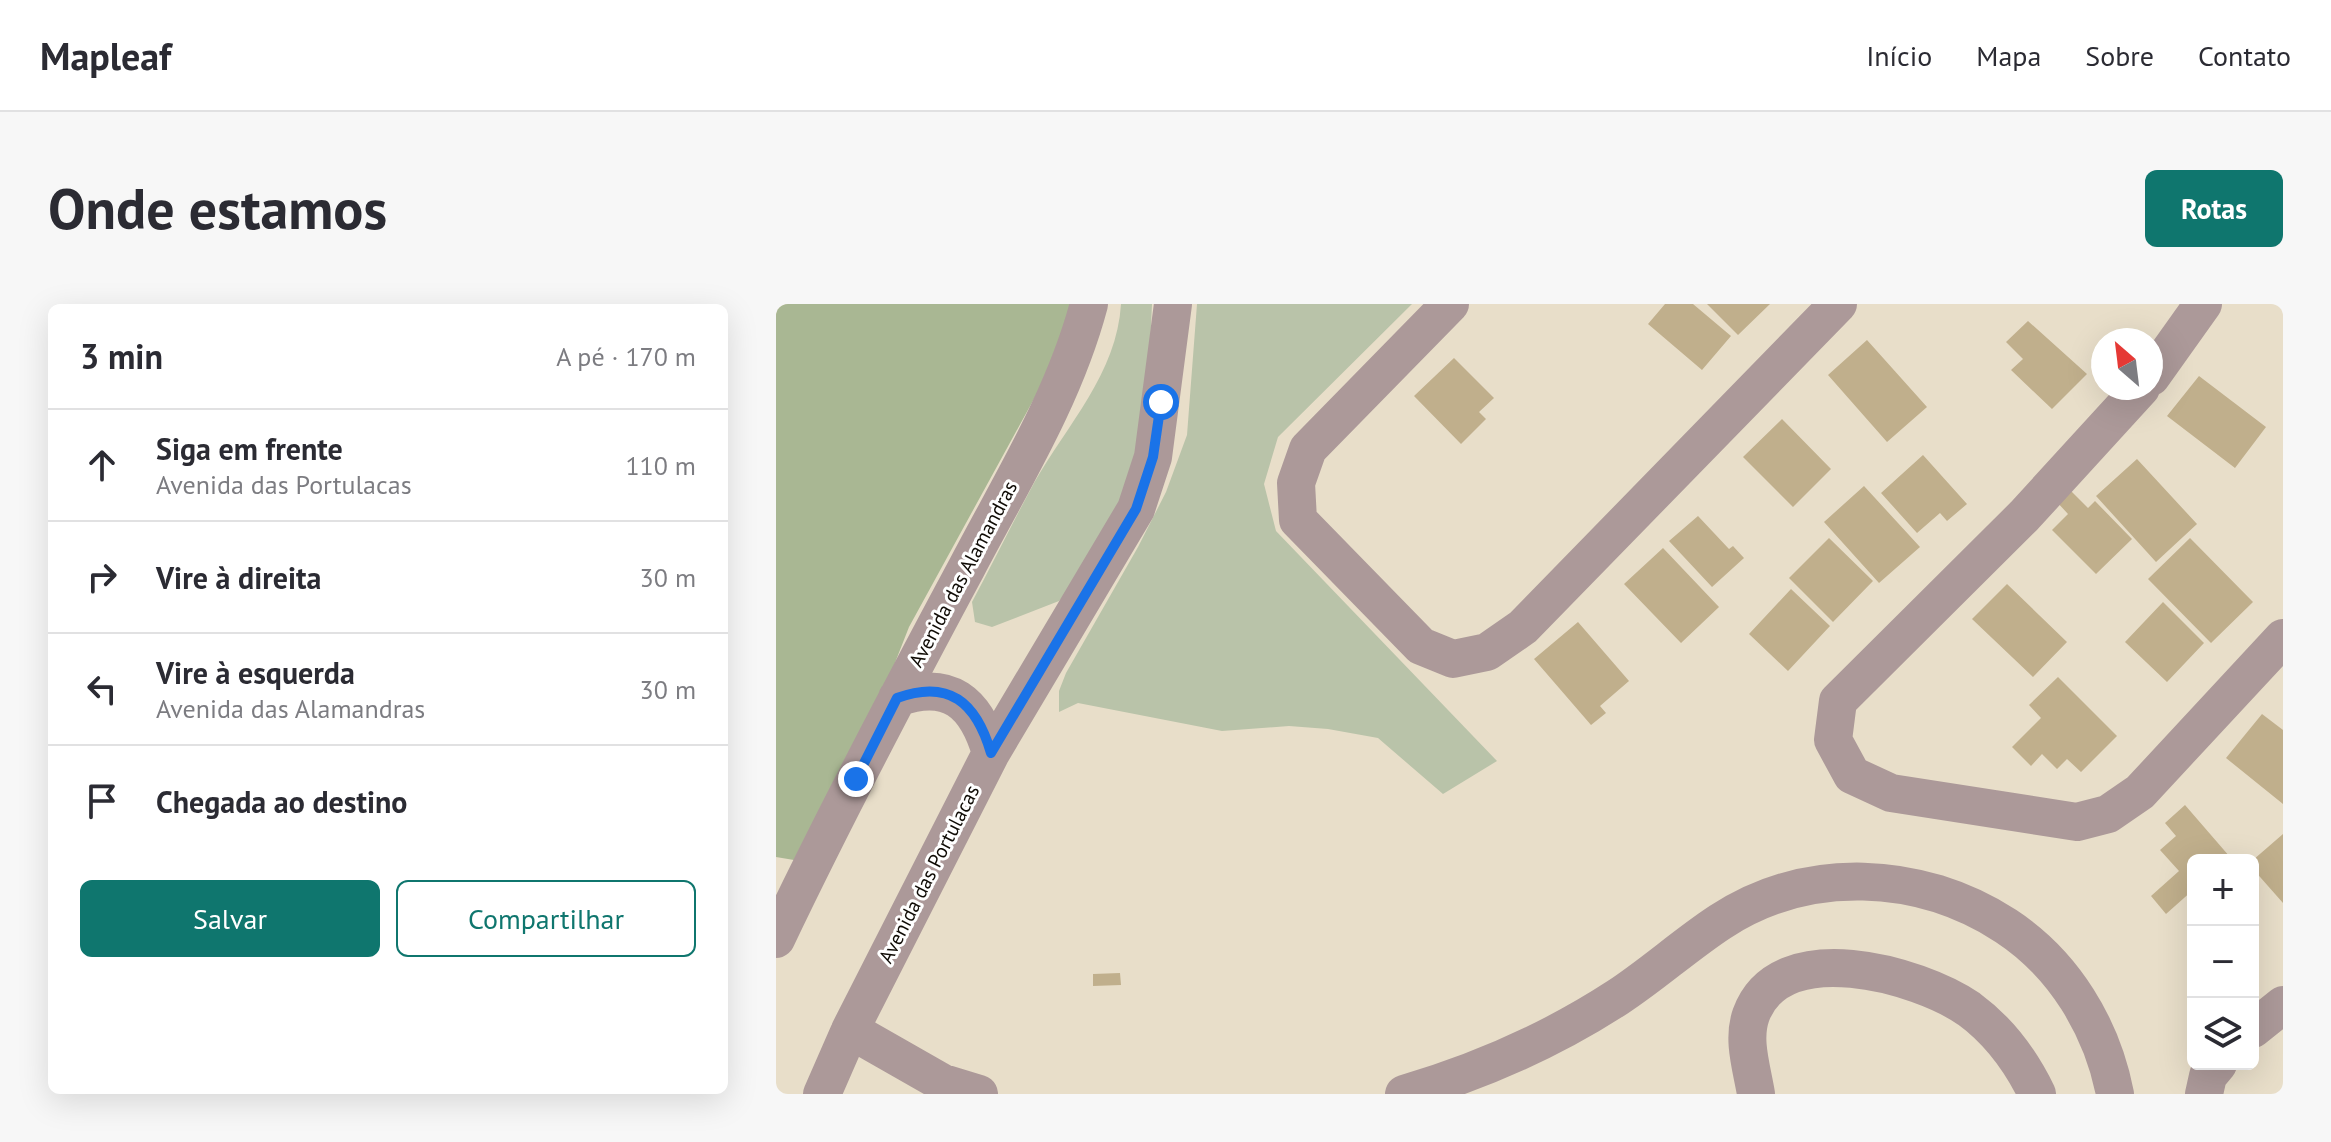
<!DOCTYPE html>
<html lang="pt">
<head>
<meta charset="utf-8">
<style>
	:root { --surface:#fff; --page:#f7f7f7; --text:#2b2b33; --muted:#7c7c81; --line:#e1e1e2; --accent:#0f766e }
	body { margin:0; font-family:"PT Sans",sans-serif; background:var(--page); color:var(--text) }
	.controls { position:absolute; right:24px; bottom:24px; display:grid; overflow:hidden; border-radius:12px; box-shadow:0 8px 32px #0002 }
	.controls button { width:72px; height:72px; display:grid; place-items:center; padding:0; border:0; border-bottom:2px solid var(--line); background:var(--surface); color:var(--text); font:40px sans-serif }
	.compass { position:absolute; left:1315px; top:24px; width:72px; height:72px; border-radius:50%; background:var(--surface); box-shadow:0 8px 32px #0002; rotate:332deg }
	.stop { position:absolute; width:24px; height:24px; margin:-18px; border:6px solid #1a73e8; border-radius:50%; background:#fff }
	.stop.end { background:#1a73e8; border-color:#fff; box-shadow:0 2px 8px #0008 }
	.list { margin:0; padding:0; list-style:none }
	h2 { display:flex; justify-content:space-between; align-items:center; height:104px; margin:0; padding:0 32px; font-size:34px }
	h2 small { font-size:26px; font-weight:400; color:var(--muted) }
	.list li { display:grid; grid-template-columns:52px 1fr auto; gap:24px; align-items:center; box-sizing:border-box; height:112px; padding:0 32px; border-top:2px solid var(--line) }
	.list b { display:block; font-size:30px; white-space:nowrap }
	.list p { margin:0; font-size:26px; white-space:nowrap; color:var(--muted) }
	.list em { font-size:26px; font-style:normal; color:var(--muted) }
	.actions { display:flex; gap:16px; padding:24px 32px }
	.actions a { flex:1; padding:18px 0; border:2px solid var(--accent); border-radius:12px; text-align:center; font-size:28px; color:var(--accent) }
	.actions .main { background:var(--accent); color:#fff }
	.icon { flex:none; width:44px; height:44px; fill:none; stroke:currentColor; stroke-width:2; stroke-linecap:round; stroke-linejoin:round }
	.map { position:relative; flex:none; width:1507px; height:790px; overflow:hidden; border-radius:12px }
	header { display:flex; align-items:center; gap:48px; box-sizing:border-box; height:112px; padding:0 40px; background:var(--surface); border-bottom:2px solid var(--line) }
	header strong { font-size:38px }
	nav { display:flex; gap:44px; margin-inline-start:auto; font-size:28px }
	.intro { display:flex; align-items:center; justify-content:space-between; box-sizing:border-box; height:192px; padding:0 48px }
	h1 { margin:0; font-size:56px }
	.button { padding:20px 36px; border-radius:12px; background:var(--accent); color:#fff; font-size:28px; font-weight:700 }
	main { display:flex; gap:48px; padding:0 48px }
	aside { flex:1; background:var(--surface); border-radius:12px; box-shadow:0 8px 32px #0002 }
	.map>svg:first-child { display:block }
	.green { fill:#b9c3a9 }
	.forest { fill:#a9b793 }
	.building { fill:#c0af8c }
	.lines { fill:none; stroke-linecap:round; stroke-linejoin:round }
	.minor { stroke:#ac9999; stroke-width:38 }
	.route { stroke:#1a73e8; stroke-width:10 }
	.labels { text-anchor:middle; dominant-baseline:central; stroke-width:6; stroke-linejoin:round; paint-order:stroke }
	.street-label { font-size:20px; fill:#0f0b05; stroke:#fff }
</style>
</head>
<body>
<header>
<strong>Mapleaf</strong>
<nav><a>Início</a><a>Mapa</a><a>Sobre</a><a>Contato</a></nav>
</header>
<div class="intro"><h1>Onde estamos</h1><a class="button">Rotas</a></div>
<main>
<aside>
<h2>3 min<small>A pé · 170 m</small></h2>
<ul class="list">
<li><svg class="icon" aria-label="ahead" viewBox="0 0 24 24"><path d="M12 20V5M6 11l6-6 6 6"/></svg><div><b>Siga em frente</b><p>Avenida das Portulacas</p></div><em>110 m</em></li>
<li><svg class="icon" aria-label="right" viewBox="0 0 24 24"><path d="M7 20v-9h11M14 6l5 5-5 5"/></svg><div><b>Vire à direita</b></div><em>30 m</em></li>
<li><svg class="icon" aria-label="left" viewBox="0 0 24 24"><path d="M17 20v-9H6M10 6l-5 5 5 5"/></svg><div><b>Vire à esquerda</b><p>Avenida das Alamandras</p></div><em>30 m</em></li>
<li><svg class="icon" aria-label="arrive" viewBox="0 0 24 24"><path d="M6 21V4h12l-3 4 3 4H6"/></svg><div><b>Chegada ao destino</b></div></li>
</ul>
<div class="actions"><a class="main">Salvar</a><a>Compartilhar</a></div>
</aside>
<div class="map">
<svg width="1507" height="790" viewBox="0 0 1507 790">
	<rect width="100%" height="100%" fill="#e8dec9"/>
	<path class="green" d="M 345,0 L 376,0 L 372,90 L 350,191 L 308,269 L 283,297 L 216,323 L 199,318 L 196,298 C 217,259 237,218 258,179 C 291,121 341,69 345,0 Z
		M 421,0 L 636,0 L 502,133 L 488,180 L 500,227 L 721,457 L 667,490 L 602,434 L 552,425 L 513,422 L 446,427 L 302,399 L 283,408 L 283,387 L 290,369 L 362,243 L 390,188 L 411,131 Z"/>
	<path class="forest" d="M 0,0 L 310,0 L 133,323 L 93,425 L 18,556 L 0,553 Z"/>
	<path class="building" d="M 889,0 L 917,0 L 955,32 L 926,66 L 872,20 Z
		M 931,0 L 994,0 L 962,31 Z
		M 1252,17 L 1311,70 L 1276,105 L 1235,66 L 1247,55 L 1230,38 Z
		M 1091,36 L 1151,103 L 1111,138 L 1052,71 Z
		M 678,54 L 718,94 L 703,108 L 710,115 L 685,140 L 638,92 Z
		M 1423,72 L 1490,123 L 1459,164 L 1391,112 Z
		M 1006,115 L 1055,165 L 1017,203 L 967,153 Z
		M 1147,151 L 1191,200 L 1171,217 L 1164,209 L 1141,229 L 1105,189 Z
		M 1361,155 L 1421,220 L 1380,258 L 1320,192 Z
		M 1088,182 L 1144,243 L 1103,279 L 1048,218 Z
		M 1293,185 L 1312,204 L 1319,197 L 1356,235 L 1320,270 L 1276,226 L 1292,210 L 1280,197 Z
		M 922,212 L 953,245 L 957,242 L 968,254 L 936,283 L 893,237 Z
		M 1053,234 L 1097,277 L 1057,318 L 1013,274 Z
		M 1414,234 L 1477,298 L 1435,339 L 1372,275 Z
		M 887,244 L 943,303 L 905,339 L 848,280 Z
		M 1231,280 L 1291,338 L 1257,373 L 1196,315 Z
		M 1015,285 L 1054,322 L 1012,367 L 973,330 Z
		M 1387,298 L 1428,339 L 1391,378 L 1349,338 Z
		M 802,318 L 853,377 L 824,402 L 830,409 L 815,421 L 758,355 Z
		M 1282,373 L 1341,432 L 1305,468 L 1291,455 L 1281,465 L 1266,450 L 1255,462 L 1236,443 L 1265,414 L 1253,401 Z
		M 1486,410 L 1507,426 L 1507,500 L 1450,454 Z
		M 1409,501 L 1454,553 L 1451,556 L 1417,556 L 1417,586 L 1390,610 L 1375,592 L 1403,567 L 1384,546 L 1400,532 L 1389,519 Z
		M 1507,530 L 1507,599 L 1477,565 L 1477,556 Z
		M 344,669 L 345,681 L 317,682 L 317,670 Z"/>
	<g class="lines">
		<path class="minor" d="M 674,0 L 532,145 L 520,179 L 522,216 L 645,342 L 677,355 L 711,348 L 747,323 L 1062,0
			M 1375,73 L 1427,0
			M 1365,84 L 1248,212 L 1062,397 L 1057,436 L 1076,471 L 1115,489 L 1301,518 L 1332,510 L 1364,488 L 1507,334
			M 121,394 C 173,375 200,398 215,449
			M 0,635 C 60,509 125,386 191,263 C 236,177 288,94 313,0
			M 1477,725 L 1507,701
			M 74,726 L 167,779 L 203,790
			M 46,790 L 74,726 L 215,449 L 360,205 L 377,153 L 397,0
			M 628,790 C 703,768 776,736 842,693 C 877,670 909,641 944,618 C 1031,561 1144,566 1230,622 C 1288,660 1326,723 1339,790
			M 980,790 C 976,765 966,736 975,711 C 1004,631 1142,670 1193,705 C 1223,727 1245,757 1261,790
			M 1428,790 L 1432,772 L 1442,760"/>
	</g>
	<g class="lines">
		<path class="route" d="M 80,475 L 121,394 C 173,375 200,398 215,449 L 360,205 L 377,153 L 385,98"/>
	</g>
	<g class="labels">
		<g class="street-label">
			<text transform="translate(187 270) rotate(-62)">Avenida das Alamandras</text>
			<text transform="translate(153 570) rotate(-63)">Avenida das Portulacas</text>
		</g>
	</g>
</svg>
<div class="controls">
<button>+</button>
<button>−</button>
<button><svg class="icon" aria-label="layers" viewBox="0 0 24 24"><path d="M12 4l9 5-9 5-9-5zM3 14l9 5 9-5"/></svg></button>
</div>
<svg class="compass" viewBox="-18 -18 36 36"><path d="M0-13l5 13h-10z" fill="#e53935"/><path d="M0 13l5-13h-10z" fill="#7c7c81"/></svg>
<div class="stop" style="left:385px;top:98px"></div>
<div class="stop end" style="left:80px;top:475px"></div>
</div>
</main>
</body>
</html>
